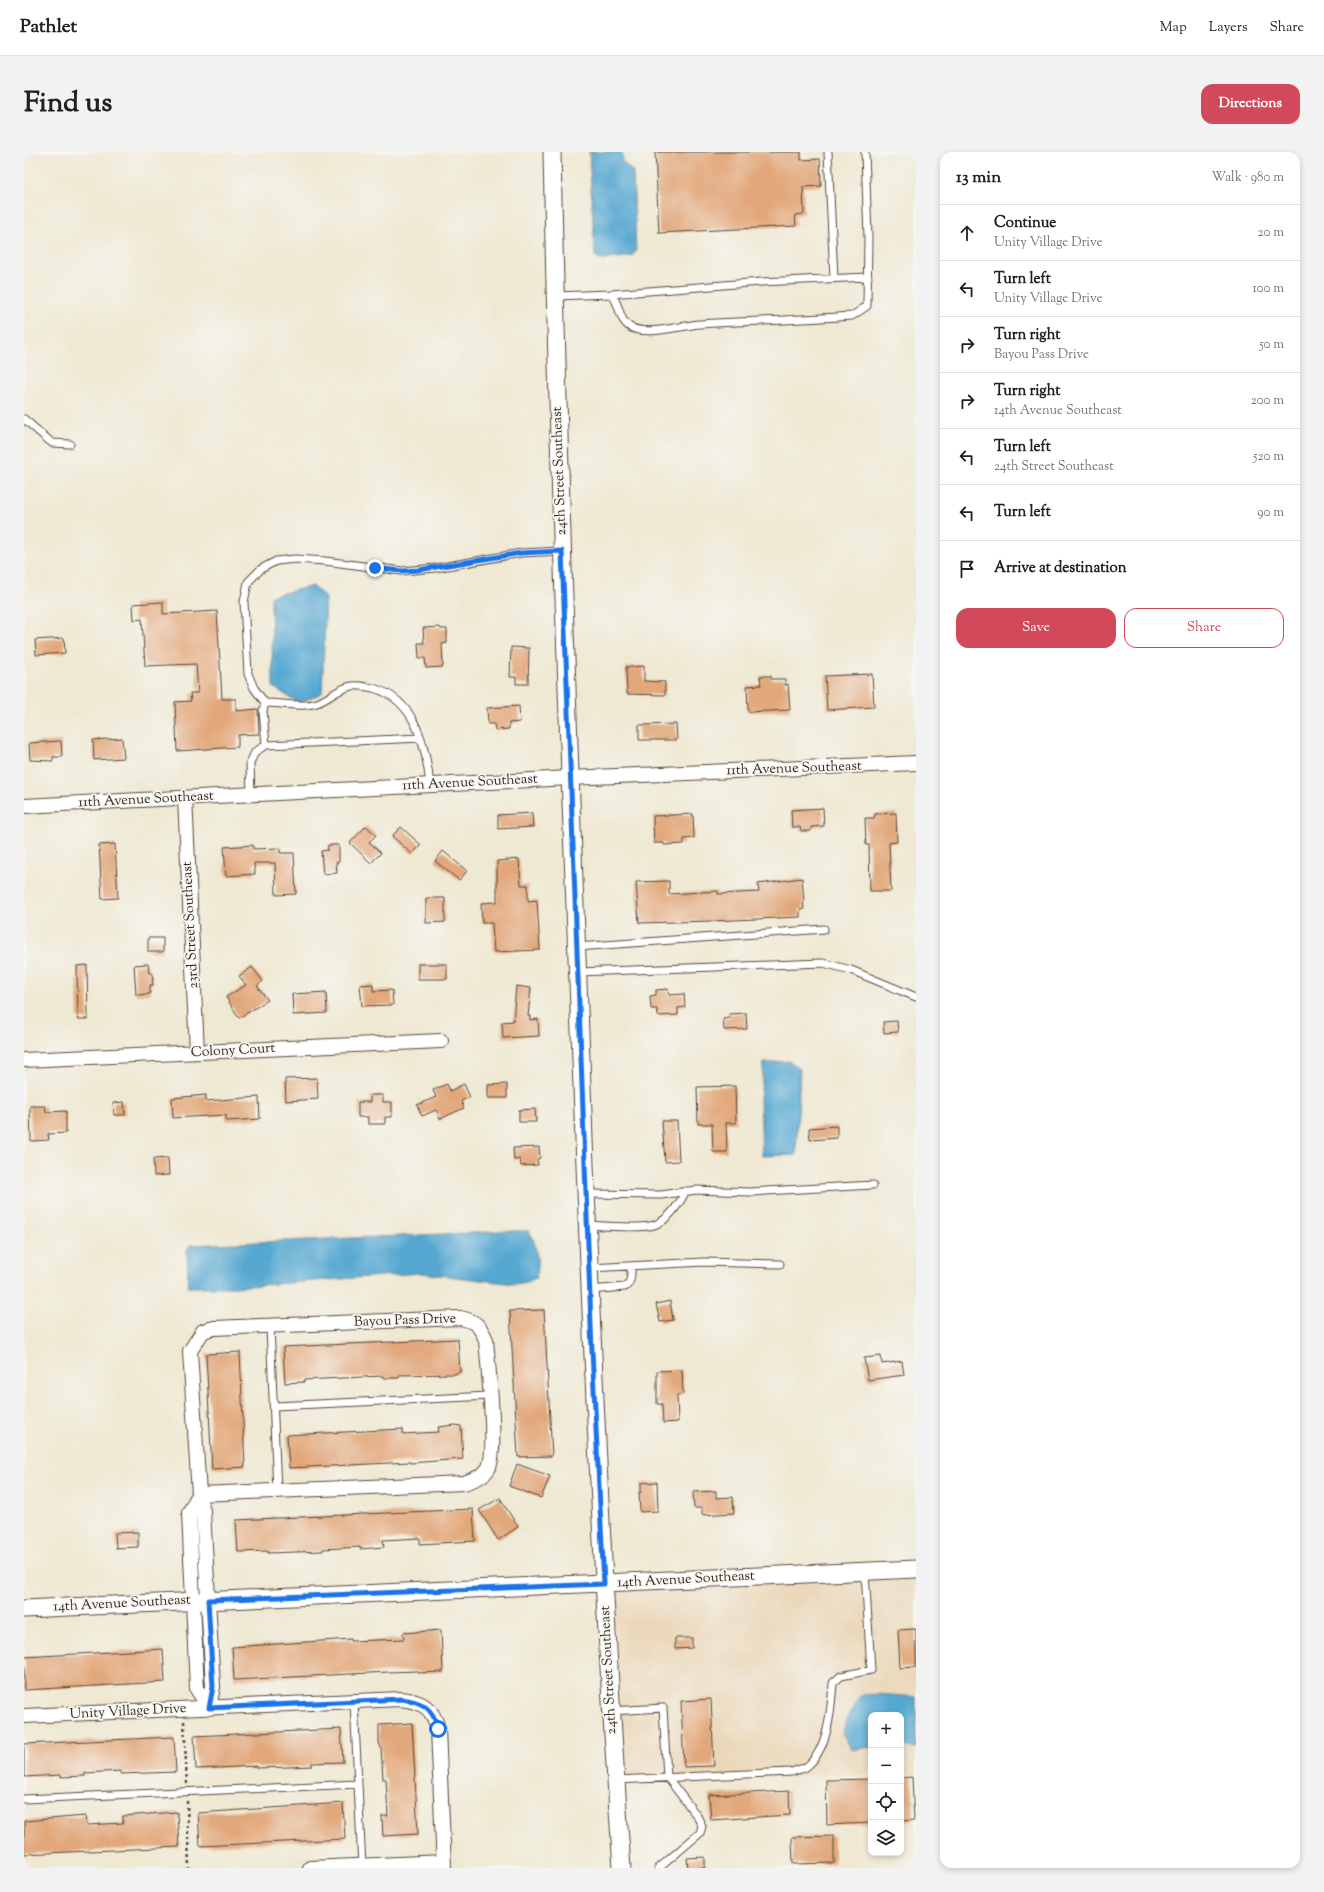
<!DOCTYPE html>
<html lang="en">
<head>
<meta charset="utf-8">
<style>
	:root { --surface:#fff; --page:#f2f2f2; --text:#202124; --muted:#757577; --line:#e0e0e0; --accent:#d1495b }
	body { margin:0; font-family:"Sorts Mill Goudy",serif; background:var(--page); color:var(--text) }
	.controls { position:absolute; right:12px; bottom:12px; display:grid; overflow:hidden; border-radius:8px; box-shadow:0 2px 6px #0003 }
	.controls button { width:36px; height:36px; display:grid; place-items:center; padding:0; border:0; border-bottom:1px solid var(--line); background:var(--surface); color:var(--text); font:20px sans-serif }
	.stop { position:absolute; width:12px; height:12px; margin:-9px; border:3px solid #1a73e8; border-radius:50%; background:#fff }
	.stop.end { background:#1a73e8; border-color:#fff; box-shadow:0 1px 4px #0008 }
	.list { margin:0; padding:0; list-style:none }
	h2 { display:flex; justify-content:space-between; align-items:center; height:52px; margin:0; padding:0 16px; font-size:17px }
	h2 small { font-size:13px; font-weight:400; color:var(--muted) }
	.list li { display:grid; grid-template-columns:26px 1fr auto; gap:12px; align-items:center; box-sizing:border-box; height:56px; padding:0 16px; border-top:1px solid var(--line) }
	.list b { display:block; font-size:15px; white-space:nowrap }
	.list p { margin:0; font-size:13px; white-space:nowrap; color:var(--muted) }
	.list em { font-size:13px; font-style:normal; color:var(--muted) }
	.actions { display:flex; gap:8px; padding:12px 16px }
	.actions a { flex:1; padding:9px 0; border:1px solid var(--accent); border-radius:12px; text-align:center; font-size:14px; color:var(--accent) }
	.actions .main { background:var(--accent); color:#fff }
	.icon { flex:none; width:22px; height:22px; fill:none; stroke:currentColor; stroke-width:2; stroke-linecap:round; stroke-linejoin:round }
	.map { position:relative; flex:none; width:892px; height:1716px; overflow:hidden; border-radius:12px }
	header { display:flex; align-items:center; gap:24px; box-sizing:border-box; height:56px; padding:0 20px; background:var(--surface); border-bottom:1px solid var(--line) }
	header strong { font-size:19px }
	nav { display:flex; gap:22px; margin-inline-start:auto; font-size:14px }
	.intro { display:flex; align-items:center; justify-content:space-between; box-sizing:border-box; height:96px; padding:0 24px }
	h1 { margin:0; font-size:28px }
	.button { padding:10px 18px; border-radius:12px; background:var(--accent); color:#fff; font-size:14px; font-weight:700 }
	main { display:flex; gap:24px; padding:0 24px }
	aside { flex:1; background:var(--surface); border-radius:12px; box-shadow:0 2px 6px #0003 }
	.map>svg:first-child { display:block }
	.built { fill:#ebd8ba }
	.water { fill:#56a8d1; stroke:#486978 }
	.building { fill:#e2a77a }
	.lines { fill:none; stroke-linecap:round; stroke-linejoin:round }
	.service-casing { stroke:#564639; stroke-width:9 }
	.minor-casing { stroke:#564639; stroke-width:16 }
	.tertiary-casing { stroke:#564639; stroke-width:19 }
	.path { stroke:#564639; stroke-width:2.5; stroke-dasharray:3 3; stroke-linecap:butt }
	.service { stroke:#fff; stroke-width:7 }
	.minor { stroke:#fff; stroke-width:14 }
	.tertiary { stroke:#fff; stroke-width:17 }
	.route { stroke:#1a73e8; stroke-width:5 }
	.labels { text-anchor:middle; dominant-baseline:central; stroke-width:3.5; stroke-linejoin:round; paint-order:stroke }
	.street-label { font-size:14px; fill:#3b2a1e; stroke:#f6f6f2 }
</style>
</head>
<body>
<header>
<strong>Pathlet</strong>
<nav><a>Map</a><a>Layers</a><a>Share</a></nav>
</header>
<div class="intro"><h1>Find us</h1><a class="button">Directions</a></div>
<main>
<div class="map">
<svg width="892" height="1716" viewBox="0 0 892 1716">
	<rect width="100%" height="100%" fill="#f6f6f2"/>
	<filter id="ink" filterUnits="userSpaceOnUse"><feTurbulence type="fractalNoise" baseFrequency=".025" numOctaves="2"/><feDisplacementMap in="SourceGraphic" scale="8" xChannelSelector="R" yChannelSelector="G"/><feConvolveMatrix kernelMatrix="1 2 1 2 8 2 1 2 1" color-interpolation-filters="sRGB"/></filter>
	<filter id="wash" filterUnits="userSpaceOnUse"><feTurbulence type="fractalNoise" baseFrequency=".012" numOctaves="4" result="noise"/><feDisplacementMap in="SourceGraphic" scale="16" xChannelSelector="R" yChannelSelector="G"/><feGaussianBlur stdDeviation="0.9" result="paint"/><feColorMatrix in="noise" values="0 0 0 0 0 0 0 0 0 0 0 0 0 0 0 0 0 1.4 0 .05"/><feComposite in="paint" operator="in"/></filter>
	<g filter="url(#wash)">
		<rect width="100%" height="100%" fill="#efe8d2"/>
		<path class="built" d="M 892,1425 L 892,1545 L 857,1542 L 828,1598 L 847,1595 L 847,1623 L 598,1625 L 588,1439 Z
			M 877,1594 L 892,1596 L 892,1623 L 877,1623 Z"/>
		<path class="water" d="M 565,0 L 598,0 L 599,10 L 609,20 L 612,99 L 608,104 L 578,108 L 571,104 Z
			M 289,434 L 302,446 L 298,541 L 275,551 L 249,535 L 247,444 Z
			M 766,909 L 776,917 L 772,1003 L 738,1004 L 736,947 L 740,911 Z
			M 488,1079 L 505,1079 C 513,1091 515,1112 512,1126 L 503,1130 L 491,1132 L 397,1121 L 211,1135 L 164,1135 L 163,1098 L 166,1093 Z
			M 856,1542 L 892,1545 L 892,1596 L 877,1594 L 877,1563 L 847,1563 L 847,1595 L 828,1598 L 818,1582 L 827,1559 L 837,1543 Z"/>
		<g id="blocks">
			<path class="building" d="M 631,0 L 777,0 L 777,8 L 796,7 L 797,34 L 779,35 L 780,62 L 771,63 L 772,74 L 635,81 Z
				M 139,450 L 139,462 L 193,459 L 198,547 L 212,547 L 212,559 L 234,557 L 235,582 L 214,583 L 214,595 L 153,599 L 151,550 L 167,549 L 166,541 L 174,541 L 172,512 L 121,514 L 118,467 L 110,468 L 109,452 Z
				M 416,475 L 417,477 L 423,477 L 423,491 L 418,492 L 419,515 L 402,516 L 401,506 L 395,506 L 394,491 L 400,491 L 399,476 Z
				M 40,486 L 41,501 L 12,503 L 11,488 Z
				M 487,495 L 505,496 L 504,532 L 492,532 L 492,525 L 486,525 Z
				M 620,514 L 620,529 L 641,530 L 641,543 L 603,542 L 602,515 Z
				M 848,522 L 850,555 L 803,558 L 801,524 Z
				M 736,524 L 747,524 L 747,527 L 761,527 L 761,533 L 764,532 L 766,558 L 724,560 L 723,534 L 737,533 Z
				M 495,554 L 496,570 L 485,571 L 485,577 L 471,578 L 470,572 L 464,572 L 463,556 Z
				M 652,572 L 653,588 L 615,588 L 615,573 Z
				M 98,586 L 100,606 L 70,608 L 69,588 Z
				M 37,589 L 38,605 L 29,605 L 29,609 L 6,608 L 5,591 Z
				M 799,656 L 800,674 L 787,675 L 787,679 L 777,679 L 776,675 L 768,675 L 767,658 Z
				M 508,661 L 509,675 L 474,677 L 474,663 Z
				M 872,661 L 873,690 L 865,691 L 867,739 L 846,739 L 845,693 L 842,693 L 841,666 L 850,666 L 851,662 Z
				M 669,662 L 670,686 L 660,687 L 660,692 L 640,693 L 640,691 L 630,691 L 629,664 Z
				M 342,674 L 352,683 L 345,690 L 357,701 L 347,711 L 326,691 Z
				M 377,675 L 397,693 L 388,702 L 368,684 Z
				M 91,692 L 94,746 L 78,747 L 75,693 Z
				M 229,693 L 229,697 L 256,696 L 256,701 L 270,701 L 272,742 L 252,743 L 251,711 L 230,711 L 231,722 L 202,724 L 200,695 Z
				M 304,693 L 315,693 L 315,710 L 312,710 L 313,721 L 299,722 L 297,699 L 304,698 Z
				M 419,699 L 443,719 L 435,728 L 411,709 Z
				M 495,707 L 497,733 L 504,733 L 504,749 L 513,748 L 516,798 L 470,800 L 468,771 L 458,771 L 457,751 L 473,750 L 473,709 Z
				M 778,726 L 780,750 L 779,750 L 780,757 L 776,758 L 776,765 L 688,769 L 615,771 L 612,730 L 645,729 L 645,742 L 694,739 L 694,742 L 735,740 L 734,732 Z
				M 402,746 L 421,746 L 421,770 L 402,771 Z
				M 124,786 L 139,786 L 139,800 L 124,800 Z
				M 124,812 L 125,821 L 128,821 L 129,833 L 126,833 L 126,842 L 112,843 L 110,813 Z
				M 394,812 L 423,812 L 423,827 L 394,827 Z
				M 63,813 L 64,867 L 54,867 L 53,814 Z
				M 228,815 L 239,829 L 233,834 L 244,848 L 215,866 L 202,845 L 222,833 L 215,824 Z
				M 349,832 L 349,839 L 368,838 L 369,853 L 338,854 L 336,833 Z
				M 492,834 L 507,836 L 504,864 L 506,864 L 506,868 L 514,867 L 515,884 L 479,886 L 478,870 L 489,869 Z
				M 644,837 L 645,843 L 660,842 L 661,855 L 654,856 L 654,863 L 634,864 L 633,857 L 627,857 L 626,844 L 632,843 L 632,838 Z
				M 302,840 L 303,861 L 269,863 L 268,842 Z
				M 722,861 L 723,877 L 700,878 L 699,867 L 706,866 L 705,862 Z
				M 873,869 L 874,880 L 860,881 L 859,870 Z
				M 293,926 L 294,947 L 262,949 L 261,927 Z
				M 423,932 L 426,939 L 440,932 L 446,945 L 437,949 L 440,956 L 416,967 L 412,958 L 398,964 L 393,953 L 412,945 L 409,938 Z
				M 483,932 L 483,946 L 464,946 L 464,933 Z
				M 711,934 L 712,971 L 702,971 L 703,1000 L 689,1000 L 688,972 L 674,972 L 673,935 Z
				M 182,943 L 182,949 L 235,945 L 236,967 L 202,969 L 202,963 L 149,966 L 148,946 Z
				M 346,943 L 359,943 L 359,950 L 368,950 L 368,965 L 361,965 L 361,972 L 344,972 L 344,965 L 334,965 L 334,950 L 346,950 Z
				M 100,950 L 101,963 L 90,963 L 89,951 Z
				M 6,954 L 21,954 L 22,960 L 42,959 L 42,981 L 24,982 L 25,988 L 7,989 Z
				M 511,957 L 512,970 L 495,970 L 495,958 Z
				M 638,969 L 653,969 L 655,1009 L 641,1010 Z
				M 813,974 L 813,986 L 786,988 L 785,976 Z
				M 515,995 L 516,1006 L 513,1007 L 514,1013 L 497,1014 L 496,1007 L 490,1008 L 489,996 Z
				M 144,1006 L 145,1023 L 130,1024 L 129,1007 Z
				M 646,1149 L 649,1168 L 636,1170 L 632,1152 Z
				M 520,1158 L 528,1304 L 494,1305 L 486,1159 Z
				M 434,1187 L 436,1220 L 430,1222 L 375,1223 L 375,1226 L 360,1226 L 359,1224 L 280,1228 L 280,1230 L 261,1231 L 259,1195 Z
				M 216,1200 L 221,1315 L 188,1317 L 182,1202 Z
				M 857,1204 L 858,1212 L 878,1209 L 880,1223 L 844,1228 L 840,1206 Z
				M 658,1218 L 659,1242 L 653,1243 L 654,1270 L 639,1271 L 638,1252 L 633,1252 L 633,1219 Z
				M 431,1273 L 437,1274 L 439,1307 L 386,1311 L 386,1310 L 265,1316 L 263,1283 L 379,1277 L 379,1282 L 415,1280 L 414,1275 Z
				M 493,1312 L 526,1324 L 517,1346 L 485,1334 Z
				M 633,1330 L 634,1359 L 616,1360 L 615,1340 L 617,1340 L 617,1331 Z
				M 692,1339 L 692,1346 L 709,1345 L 710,1361 L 678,1363 L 678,1356 L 670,1356 L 669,1340 Z
				M 476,1346 L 494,1375 L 474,1388 L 455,1358 Z
				M 449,1357 L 451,1389 L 396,1392 L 396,1386 L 359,1388 L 360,1395 L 336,1397 L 336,1395 L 299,1397 L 299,1399 L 244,1401 L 244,1399 L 214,1400 L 212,1368 Z
				M 114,1380 L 114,1395 L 92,1396 L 91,1381 Z
				M 892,1477 L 892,1515 L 876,1516 L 874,1478 Z
				M 417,1478 L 419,1520 L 395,1521 L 395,1519 L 365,1520 L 210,1528 L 208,1495 L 327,1487 L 327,1489 L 380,1487 L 379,1481 Z
				M 651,1486 L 668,1486 L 668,1496 L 651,1497 Z
				M 139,1497 L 141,1530 L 0,1538 L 0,1505 Z
				M 687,1547 L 690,1614 L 660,1615 L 657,1549 Z
				M 388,1571 L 394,1682 L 359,1684 L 358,1664 L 364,1664 L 362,1627 L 359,1627 L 357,1596 L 355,1591 L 355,1573 Z
				M 317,1577 L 319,1610 L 288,1611 L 288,1614 L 264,1615 L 233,1616 L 233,1614 L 172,1617 L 170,1584 Z
				M 150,1585 L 152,1620 L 97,1622 L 97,1619 L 61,1621 L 61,1624 L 37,1625 L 37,1623 L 0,1625 L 0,1592 Z
				M 888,1625 L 890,1668 L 877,1669 L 877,1626 Z
				M 847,1627 L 847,1671 L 803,1673 L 802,1628 Z
				M 765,1639 L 766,1663 L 687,1668 L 685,1643 Z
				M 319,1651 L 321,1687 L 176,1694 L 174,1661 Z
				M 153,1660 L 155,1695 L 0,1702 L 0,1669 L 62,1664 L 63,1673 L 99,1671 L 99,1664 Z
				M 810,1684 L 810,1711 L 769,1712 L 768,1685 Z
				M 681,1705 L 681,1716 L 664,1716 L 663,1706 Z"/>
		</g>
	</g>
	<g filter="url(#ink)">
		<use href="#blocks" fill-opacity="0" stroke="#564639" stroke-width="1"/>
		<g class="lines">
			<defs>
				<path id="service" d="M 804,0 L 810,126
					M 587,142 L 737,130 L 844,125
					M 531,144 L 587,142 C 596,150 594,168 606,175 C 621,184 658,174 675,172 C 726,169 777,168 828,164 L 843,154 L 844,86 L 841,0
					M 0,267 L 28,291 L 46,292
					M 241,551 L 230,536 L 224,522 L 220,450 L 224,430 L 237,417 L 252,409 L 271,407 L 301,409 L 378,419 L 412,416 L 497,401 L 538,399
					M 242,593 L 397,586
					M 227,643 L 226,611 L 231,600 L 242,593 L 239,559 L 241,551 C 257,551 278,556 293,551 C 305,547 314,536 328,534 C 335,533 342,535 349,536 C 392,547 402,595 406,633
					M 553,795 L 800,777
					M 554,820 L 799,811 L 827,818 L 892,845
					M 562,1042 L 637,1043 L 672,1038 L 726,1040 L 849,1033
					M 563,1073 C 579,1074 616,1077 630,1073 C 644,1069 656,1051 662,1039
					M 565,1116 L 680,1110 L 756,1112
					M 566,1138 L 601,1135 C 608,1130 607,1122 607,1114
					M 246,1174 L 253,1339
					M 250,1254 L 466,1244
					M 330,1549 L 338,1715
					M 587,1559 L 639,1556 L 643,1625 L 673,1664 L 678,1674 L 676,1681 L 635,1716
					M 592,1628 L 768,1620 C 772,1618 779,1617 782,1615 C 805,1597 807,1557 809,1531 L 817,1524 L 847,1518 L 841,1420
					M 0,1647 L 334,1632"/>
				<path id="minor" d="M 161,646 L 173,900
					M 0,654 L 546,626 L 892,611
					M 0,908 L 417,889
					M 436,1166 C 452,1169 456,1174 462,1188 C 464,1213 474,1301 464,1317 C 459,1325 448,1328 440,1331 L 175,1342 L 166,1199 L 179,1179 L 190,1176 Z
					M 175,1342 L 179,1359 L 189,1535 L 185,1556 L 173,1537 L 165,1361 Z
					M 0,1564 L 377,1547 C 398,1549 409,1556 414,1577 L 420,1716
					M 286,1716 L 420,1710"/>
				<path id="tertiary" d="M 528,0 C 534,293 544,587 556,880 C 566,1159 578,1438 598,1716
					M 0,1457 L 892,1417"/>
			</defs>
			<use href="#service" class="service-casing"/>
			<use href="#minor" class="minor-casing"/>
			<use href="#tertiary" class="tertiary-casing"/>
			<path class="path" d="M 160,1569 L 163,1632
				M 163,1649 L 165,1716"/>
			<use href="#service" class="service"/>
			<use href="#minor" class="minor"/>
			<use href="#tertiary" class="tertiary"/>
		</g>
	</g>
	<g class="lines" filter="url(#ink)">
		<path class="route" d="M 351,416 L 378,419 L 394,418 L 497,401 L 538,399 L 568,1199 L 580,1432 L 184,1448 L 189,1535 L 185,1556 L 377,1547 C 398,1549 409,1556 414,1577"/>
	</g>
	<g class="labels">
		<g class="street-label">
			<text transform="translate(536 319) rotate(-92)">24th Street Southeast</text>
			<text transform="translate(770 617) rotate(-2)">11th Avenue Southeast</text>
			<text transform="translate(446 631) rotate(-3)">11th Avenue Southeast</text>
			<text transform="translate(122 648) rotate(-3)">11th Avenue Southeast</text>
			<text transform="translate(167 773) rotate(-93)">23rd Street Southeast</text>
			<text transform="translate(209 899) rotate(-3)">Colony Court</text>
			<text transform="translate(381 1169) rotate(-2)">Bayou Pass Drive</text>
			<text transform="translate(662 1428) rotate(-3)">14th Avenue Southeast</text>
			<text transform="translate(98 1452) rotate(-3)">14th Avenue Southeast</text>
			<text transform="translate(585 1518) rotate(-93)">24th Street Southeast</text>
			<text transform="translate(104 1560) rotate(-3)">Unity Village Drive</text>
		</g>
	</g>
</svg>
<div class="controls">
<button>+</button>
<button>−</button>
<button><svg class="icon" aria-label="locate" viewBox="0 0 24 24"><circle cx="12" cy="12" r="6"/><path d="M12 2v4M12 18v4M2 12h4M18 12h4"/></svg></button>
<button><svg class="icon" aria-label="layers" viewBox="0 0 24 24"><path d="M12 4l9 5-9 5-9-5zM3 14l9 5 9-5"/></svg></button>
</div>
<div class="stop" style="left:414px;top:1577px"></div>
<div class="stop end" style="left:351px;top:416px"></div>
</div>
<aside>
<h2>13 min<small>Walk · 980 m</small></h2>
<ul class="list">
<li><svg class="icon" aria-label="ahead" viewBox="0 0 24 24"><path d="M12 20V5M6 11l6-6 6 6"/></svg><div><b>Continue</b><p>Unity Village Drive</p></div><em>20 m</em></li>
<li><svg class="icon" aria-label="left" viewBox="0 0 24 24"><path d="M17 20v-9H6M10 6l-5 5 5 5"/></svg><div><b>Turn left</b><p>Unity Village Drive</p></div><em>100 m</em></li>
<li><svg class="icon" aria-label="right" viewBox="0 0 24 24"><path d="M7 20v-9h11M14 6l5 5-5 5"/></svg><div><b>Turn right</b><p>Bayou Pass Drive</p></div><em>50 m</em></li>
<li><svg class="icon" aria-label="right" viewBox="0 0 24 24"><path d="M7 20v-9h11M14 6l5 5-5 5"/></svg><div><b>Turn right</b><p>14th Avenue Southeast</p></div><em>200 m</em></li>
<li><svg class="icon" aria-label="left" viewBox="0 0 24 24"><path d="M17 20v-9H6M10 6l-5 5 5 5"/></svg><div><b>Turn left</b><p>24th Street Southeast</p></div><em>520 m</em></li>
<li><svg class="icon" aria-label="left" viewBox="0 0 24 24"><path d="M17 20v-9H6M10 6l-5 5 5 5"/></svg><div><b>Turn left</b></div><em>90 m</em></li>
<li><svg class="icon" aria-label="arrive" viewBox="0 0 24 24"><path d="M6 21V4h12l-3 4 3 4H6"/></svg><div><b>Arrive at destination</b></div></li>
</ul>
<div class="actions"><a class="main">Save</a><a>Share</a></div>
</aside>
</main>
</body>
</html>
